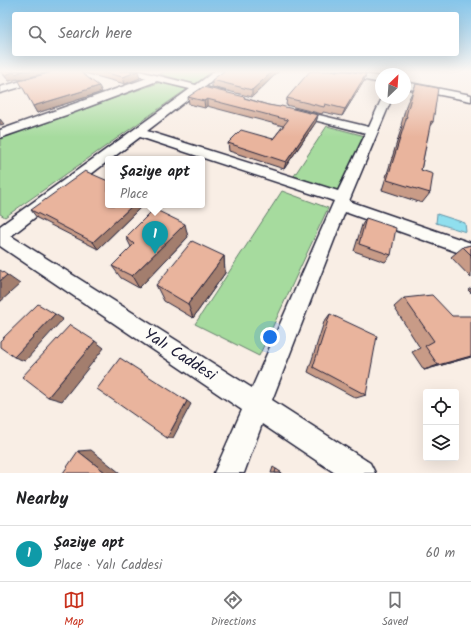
<!DOCTYPE html>
<html lang="en">
<head>
<meta charset="utf-8">
<style>
	:root { --surface:#fff; --page:#f2f2f2; --text:#202124; --muted:#757577; --line:#e0e0e0; --accent:#c8321e }
	body { margin:0; font-family:Kalam,sans-serif; background:var(--page); color:var(--text) }
	.controls { position:absolute; right:12px; bottom:12px; display:grid; overflow:hidden; border-radius:4px; box-shadow:0 4px 16px #0002 }
	.controls button { width:36px; height:36px; display:grid; place-items:center; padding:0; border:0; border-bottom:1px solid var(--line); background:var(--surface); color:var(--text); font:20px sans-serif }
	.compass { position:absolute; left:375px; top:68px; width:36px; height:36px; border-radius:50%; background:var(--surface); box-shadow:0 4px 16px #0002; rotate:25deg }
	.you { position:absolute; left:270px; top:337px; width:14px; height:14px; margin:-10px; border:3px solid #fff; border-radius:50%; background:#1a73e8; box-shadow:0 0 0 6px #1a73e833 }
	.badge { display:grid; place-items:center; width:26px; height:26px; border-radius:50%; background:var(--accent); color:#fff; font-size:13px; font-weight:700 }
	.pin { position:absolute; translate:-50% -33px; filter:drop-shadow(0 1px 2px #0008) }
	.pin::after { content:''; position:absolute; top:21px; width:14px; height:12px; background:inherit; clip-path:polygon(0 0,100% 0,50% 100%) }
	.popup { position:absolute; left:105px; top:156px; width:100px; height:52px; box-sizing:border-box; display:grid; place-content:center; border-radius:4px; background:var(--surface); filter:drop-shadow(0 1px 3px #0005); font-size:13px; white-space:nowrap; color:var(--muted) }
	.popup b { font-size:15px; color:var(--text) }
	.popup::after { content:''; position:absolute; left:50%; top:100%; margin-left:-8px; border:8px solid transparent; border-top-color:var(--surface) }
	.list { margin:0; padding:0; list-style:none }
	h2 { display:flex; justify-content:space-between; align-items:center; height:52px; margin:0; padding:0 16px; font-size:17px }
	h2 small { font-size:13px; font-weight:400; color:var(--muted) }
	.list li { display:grid; grid-template-columns:26px 1fr auto; gap:12px; align-items:center; box-sizing:border-box; height:56px; padding:0 16px; border-top:1px solid var(--line) }
	.list b { display:block; font-size:15px; white-space:nowrap }
	.list p { margin:0; font-size:13px; white-space:nowrap; color:var(--muted) }
	.list em { font-size:13px; font-style:normal; color:var(--muted) }
	.icon { flex:none; width:22px; height:22px; fill:none; stroke:currentColor; stroke-width:2; stroke-linecap:round; stroke-linejoin:round }
	.map { position:relative; flex:none; width:471px; height:473px; overflow:hidden }
	.search { position:absolute; background:var(--surface); box-shadow:0 4px 16px #0002; left:12px; right:12px; top:12px; height:44px; display:flex; align-items:center; gap:10px; box-sizing:border-box; padding:0 14px; border-radius:4px; color:var(--muted); font-size:15px }
	.sheet { height:108px; background:var(--surface) }
	nav { display:flex; justify-content:space-around; align-items:center; box-sizing:border-box; height:56px; border-top:1px solid var(--line); background:var(--surface); font-size:11px; color:var(--muted) }
	nav a { display:grid; justify-items:center; gap:2px }
	nav .on { color:var(--accent) }
	.map>svg:first-child { display:block }
	.green { fill:#a6db9e; stroke:#647e6c }
	.water { fill:#90dfee; stroke:#6493a6 }
	.lines { fill:none; stroke-linecap:round; stroke-linejoin:round }
	.minor-casing { stroke:#22223b; stroke-width:3 }
	.minor { fill:#fdfcf7; fill-rule:evenodd }
	.wall { fill:#c89b87; stroke:#22223b }
	.shaded-wall { fill:#a37e6e; stroke:#22223b }
	.building { fill:#e9b49d; stroke:#22223b }
	.labels { text-anchor:middle; dominant-baseline:central; stroke-width:3; stroke-linejoin:round; paint-order:stroke }
	.near-street-label { font-size:16px; fill:#22223b; stroke:#fdfcf7 }
</style>
</head>
<body>
<div class="map">
<svg width="471" height="473" viewBox="0 0 471 473">
	<rect width="100%" height="100%" fill="#f9eee5"/>
	<filter id="ink" filterUnits="userSpaceOnUse"><feTurbulence type="fractalNoise" baseFrequency=".025" numOctaves="2"/><feDisplacementMap in="SourceGraphic" scale="8" xChannelSelector="R" yChannelSelector="G"/><feConvolveMatrix kernelMatrix="1 2 1 2 8 2 1 2 1" color-interpolation-filters="sRGB"/></filter>
	<g filter="url(#ink)">
		<path class="green" d="M 165,71 L 213,71 L 195,84 L 160,74 Z
			M 161,82 L 187,89 L 5,217 L 0,214 L 0,138 Z
			M 327,126 L 365,136 L 337,191 L 294,176 Z
			M 282,191 L 328,208 L 259,356 L 195,324 Z"/>
		<path class="water" d="M 437,214 L 465,223 L 466,232 L 436,223 Z"/>
		<g class="lines">
			<defs>
				<path id="minor" d="M 57,71 L 70,71 L 69,73 L 0,93 L 0,87 Z
					M 125,71 L 139,71 L 196,85 L 215,71 L 224,71 L 205,87 L 225,92 L 227,94 L 225,96 L 222,97 L 199,91 L 147,131 L 338,191 L 366,133 L 290,114 L 289,112 L 294,109 L 369,127 L 382,98 L 392,98 L 349,201 L 471,243 L 471,257 L 345,212 L 272,400 L 370,463 L 375,473 L 335,473 L 262,424 L 244,473 L 214,473 L 242,410 L 0,246 L 0,226 L 190,89 L 157,81 L 69,114 L 0,138 L 0,130 L 147,78 L 126,73 ZM 140,137 L 334,201 L 252,388 L 11,236 L 108,161 L 108,159 L 111,159 Z
					M 331,71 L 348,71 L 381,77 L 381,83 L 335,74 Z
					M 405,82 L 471,95 L 471,101 L 405,88 Z"/>
			</defs>
			<use href="#minor" class="minor-casing"/>
			<use href="#minor" class="minor"/>
		</g>
		<path class="wall" d="M 0,71 L 52,71 L 19,80 L 18,79 L 9,81 Z
			M 56,71 L 137,71 L 140,78 L 125,84 L 81,72 L 102,92 L 37,113 L 33,106 Z
			M 279,71 L 252,97 L 212,87 L 212,80 Z
			M 364,81 L 342,116 L 323,112 L 322,114 L 286,105 L 287,98 Z
			M 416,84 L 433,122 L 429,127 L 421,170 L 430,193 L 422,203 L 382,190 L 402,126 L 401,125 L 407,103 Z
			M 188,97 L 245,98 L 268,105 L 318,115 L 316,122 L 284,169 L 229,151 L 228,143 L 273,139 L 283,126 L 207,106 L 205,108 L 189,104 Z
			M 108,205 L 143,205 L 98,249 L 37,218 L 31,210 Z
			M 366,218 L 391,255 L 385,262 L 354,251 L 362,225 Z
			M 126,237 L 188,237 L 139,288 L 121,278 L 112,266 L 131,247 Z
			M 471,245 L 471,278 L 451,257 L 463,247 Z
			M 224,256 L 225,273 L 193,318 L 164,301 L 156,285 Z
			M 471,288 L 471,293 L 468,290 Z
			M 404,298 L 471,357 L 424,370 L 412,352 L 420,348 L 394,307 Z
			M 330,314 L 366,395 L 356,398 L 308,372 L 324,322 Z
			M 273,467 L 282,473 L 271,473 Z"/>
		<path class="shaded-wall" d="M 24,71 L 52,71 L 19,80 L 18,79 L 9,81 L 4,75 L 14,72 Z
			M 138,71 L 140,78 L 125,84 L 123,77 Z
			M 273,71 L 279,71 L 252,97 L 252,90 Z
			M 366,74 L 364,81 L 342,116 L 345,109 Z
			M 99,86 L 102,92 L 37,113 L 33,106 Z
			M 207,99 L 207,106 L 205,108 L 204,101 Z
			M 318,115 L 316,122 L 284,169 L 286,162 Z
			M 0,119 L 4,124 L 0,125 Z
			M 133,205 L 143,205 L 98,249 L 93,242 Z
			M 185,224 L 188,237 L 139,288 L 132,276 Z
			M 224,256 L 225,273 L 193,318 L 188,304 Z
			M 7,275 L 20,284 L 0,302 L 0,281 Z
			M 55,314 L 63,319 L 25,361 L 14,357 Z
			M 95,341 L 104,348 L 62,401 L 48,397 Z
			M 471,356 L 471,357 L 424,370 L 438,365 Z
			M 187,401 L 191,404 L 173,438 L 167,438 Z
			M 91,450 L 120,473 L 106,473 L 78,451 Z"/>
		<path class="building" d="M 1,71 L 24,71 L 15,74 L 14,72 L 4,75 Z
			M 56,71 L 79,71 L 99,86 L 33,106 L 19,81 Z
			M 98,71 L 138,71 L 123,77 Z
			M 224,71 L 273,71 L 252,90 L 212,80 Z
			M 310,71 L 347,71 L 366,74 L 345,109 L 325,104 L 324,107 L 287,98 Z
			M 416,84 L 438,88 L 433,122 L 431,121 L 421,170 L 433,174 L 430,193 L 387,180 L 407,116 L 406,116 L 412,94 Z
			M 203,87 L 245,97 L 244,98 L 268,105 L 280,107 L 281,106 L 318,115 L 286,162 L 228,143 L 241,130 L 273,139 L 288,120 L 207,99 L 204,101 L 188,97 Z
			M 85,171 L 108,181 L 108,205 L 133,205 L 93,242 L 31,210 Z
			M 154,209 L 185,224 L 132,276 L 112,266 L 134,244 L 126,237 Z
			M 366,218 L 396,228 L 391,255 L 359,244 Z
			M 192,241 L 224,256 L 188,304 L 156,285 Z
			M 471,245 L 471,255 L 463,247 Z
			M 0,270 L 7,275 L 0,281 Z
			M 432,295 L 452,316 L 471,316 L 471,356 L 438,365 L 425,346 L 434,341 L 404,298 Z
			M 38,304 L 55,314 L 14,357 L 0,347 L 0,341 Z
			M 330,314 L 377,336 L 366,395 L 313,367 Z
			M 70,325 L 95,341 L 48,397 L 22,377 Z
			M 120,358 L 187,401 L 167,438 L 97,389 Z
			M 78,451 L 106,473 L 63,473 Z
			M 276,469 L 282,473 L 275,473 Z"/>
	</g>
	<linearGradient id="sky" x2="0" y2="1"><stop stop-color="#85c5ea"/><stop offset="0.52" stop-color="#fcf7f3"/><stop offset="1" stop-color="#fcf7f3" stop-opacity="0"/></linearGradient>
	<rect width="471" height="137" fill="url(#sky)"/>
	<g class="labels">
		<g class="near-street-label">
			<text transform="translate(180 355) rotate(33)">Yalı Caddesi</text>
		</g>
	</g>
</svg>
<div class="controls">
<button><svg class="icon" aria-label="locate" viewBox="0 0 24 24"><circle cx="12" cy="12" r="6"/><path d="M12 2v4M12 18v4M2 12h4M18 12h4"/></svg></button>
<button><svg class="icon" aria-label="layers" viewBox="0 0 24 24"><path d="M12 4l9 5-9 5-9-5zM3 14l9 5 9-5"/></svg></button>
</div>
<svg class="compass" viewBox="-18 -18 36 36"><path d="M0-13l5 13h-10z" fill="#e53935"/><path d="M0 13l5-13h-10z" fill="#757577"/></svg>
<div class="you"></div>
<div class="pin badge" style="left:155px;top:254px;background:#0f9aa8">1</div>
<div class="popup"><b>Şaziye apt</b>Place</div>
<div class="search"><svg class="icon" aria-label="search" viewBox="0 0 24 24"><circle cx="10" cy="10" r="6"/><path d="M15 15l6 6"/></svg>Search here</div>
</div>
<section class="sheet">
<h2>Nearby<small></small></h2>
<ul class="list">
<li><span class="badge" style="background:#0f9aa8">1</span><div><b>Şaziye apt</b><p>Place · Yalı Caddesi</p></div><em>60 m</em></li>
</ul>
</section>
<nav>
<a class="on"><svg class="icon" aria-label="map" viewBox="0 0 24 24"><path d="M3 6l6-2 6 2 6-2v14l-6 2-6-2-6 2zM9 4v14M15 6v14"/></svg>Map</a>
<a><svg class="icon" aria-label="directions" viewBox="0 0 24 24"><path d="M12 3l9 9-9 9-9-9zM9 14v-3h6M13 9l2 2-2 2"/></svg>Directions</a>
<a><svg class="icon" aria-label="saved" viewBox="0 0 24 24"><path d="M7 4h10v16l-5-4-5 4z"/></svg>Saved</a>
</nav>
</body>
</html>
